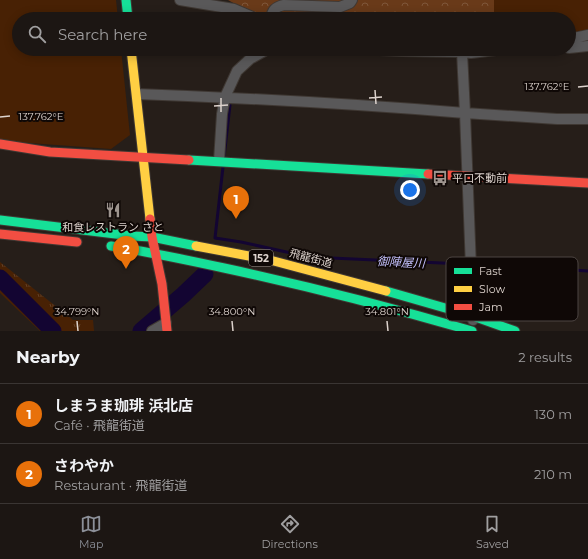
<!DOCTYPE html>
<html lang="en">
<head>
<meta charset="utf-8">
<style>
	:root { --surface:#1c1613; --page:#292321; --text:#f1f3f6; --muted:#a09fa0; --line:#3a3533; --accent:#8c9099 }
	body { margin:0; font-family:Montserrat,"Noto Sans JP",sans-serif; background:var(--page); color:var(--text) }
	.you { position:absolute; left:410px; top:190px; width:14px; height:14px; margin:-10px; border:3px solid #fff; border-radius:50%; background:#1a73e8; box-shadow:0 0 0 6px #1a73e833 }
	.badge { display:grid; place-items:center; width:26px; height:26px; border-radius:50%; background:var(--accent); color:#fff; font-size:13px; font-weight:700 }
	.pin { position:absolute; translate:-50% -33px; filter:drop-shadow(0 1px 2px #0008) }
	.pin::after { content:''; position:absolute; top:21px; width:14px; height:12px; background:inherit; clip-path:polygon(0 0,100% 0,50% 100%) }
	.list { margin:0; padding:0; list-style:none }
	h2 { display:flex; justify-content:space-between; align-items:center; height:52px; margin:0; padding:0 16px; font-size:17px }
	h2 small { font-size:13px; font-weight:400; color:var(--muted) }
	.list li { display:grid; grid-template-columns:26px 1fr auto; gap:12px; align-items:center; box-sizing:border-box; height:60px; padding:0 16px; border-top:1px solid var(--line) }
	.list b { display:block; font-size:15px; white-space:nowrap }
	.list p { margin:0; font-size:13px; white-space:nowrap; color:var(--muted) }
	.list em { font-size:13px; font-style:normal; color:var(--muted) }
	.icon { flex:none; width:22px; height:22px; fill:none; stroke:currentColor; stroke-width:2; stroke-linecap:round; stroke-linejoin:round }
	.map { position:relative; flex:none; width:588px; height:331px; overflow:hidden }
	.search { position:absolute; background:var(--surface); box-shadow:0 2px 10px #0003; left:12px; right:12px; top:12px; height:44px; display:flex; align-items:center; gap:10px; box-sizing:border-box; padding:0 14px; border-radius:22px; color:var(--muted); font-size:15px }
	.sheet { height:172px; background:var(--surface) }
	nav { display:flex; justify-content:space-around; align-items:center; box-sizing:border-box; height:56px; border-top:1px solid var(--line); background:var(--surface); font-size:11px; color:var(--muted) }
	nav a { display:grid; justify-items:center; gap:2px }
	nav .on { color:var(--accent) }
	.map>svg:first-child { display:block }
	.grass { fill:url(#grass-tufts) }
	.forest { fill:url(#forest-crowns) }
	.park { fill:#482104 }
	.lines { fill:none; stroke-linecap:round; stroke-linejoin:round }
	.stream { stroke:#130532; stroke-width:3 }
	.river { stroke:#130532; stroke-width:17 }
	.street-casing { stroke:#3f3833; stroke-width:12 }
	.fast-casing { stroke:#3f3833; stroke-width:11 }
	.slow-casing { stroke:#3f3833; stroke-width:11 }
	.jam-casing { stroke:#3f3833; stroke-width:11 }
	.street { stroke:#595859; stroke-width:10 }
	.fast { stroke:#16e098; stroke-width:9 }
	.slow { stroke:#ffcf43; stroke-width:9 }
	.jam { stroke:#f24e42; stroke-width:9 }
	.ticks { fill:none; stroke:#ddd3cd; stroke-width:1.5 }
	.labels { text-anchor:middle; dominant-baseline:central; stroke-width:4; stroke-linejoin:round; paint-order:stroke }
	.shield { fill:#0f0806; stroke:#9f9691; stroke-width:1 }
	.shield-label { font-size:10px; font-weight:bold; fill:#ddd3cd }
	.poi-label { font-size:11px; fill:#ddd3cd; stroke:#0f0806; text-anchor:start }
	.street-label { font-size:11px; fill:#ddd3cd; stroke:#0f0806 }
	.water-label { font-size:12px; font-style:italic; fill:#c4c1fe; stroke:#0f0806 }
	.key { fill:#0f0806; stroke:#4d4542; stroke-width:1 }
	.key-label { font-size:11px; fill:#ddd3cd }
	.ticks-label { font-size:10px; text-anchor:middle; fill:#ddd3cd; stroke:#0f0806; stroke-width:4; stroke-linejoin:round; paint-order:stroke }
</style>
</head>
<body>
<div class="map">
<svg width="588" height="331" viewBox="0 0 588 331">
	<defs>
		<pattern id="grass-tufts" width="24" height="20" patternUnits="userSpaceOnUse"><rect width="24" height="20" fill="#482104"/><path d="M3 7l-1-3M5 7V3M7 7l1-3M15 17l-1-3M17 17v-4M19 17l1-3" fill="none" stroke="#624027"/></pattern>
		<pattern id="forest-crowns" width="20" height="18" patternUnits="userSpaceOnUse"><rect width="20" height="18" fill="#693a19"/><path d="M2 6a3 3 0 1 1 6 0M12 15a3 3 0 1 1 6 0" fill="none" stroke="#7e5639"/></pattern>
	</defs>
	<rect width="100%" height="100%" fill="#261e19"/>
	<path class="grass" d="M 0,262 L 73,320 L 93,320 L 94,331 L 40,331 L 0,293 Z"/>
	<path class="forest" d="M 228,0 L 588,0 L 588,44 L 571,47 L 569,19 L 288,19 L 285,17 L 257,16 Z"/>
	<path class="park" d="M 0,0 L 116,0 L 118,19 L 19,19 L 19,49 L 121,49 L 130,135 L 111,149 L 16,142 L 0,139 Z
		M 494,0 L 588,0 L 588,33 L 569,36 L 569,19 L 494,19 Z"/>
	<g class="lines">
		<path class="stream" d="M 224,157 L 230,105
			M 223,167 L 215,238 L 241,242 L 309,257 L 508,266 L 588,271"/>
		<path class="river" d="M 0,278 L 53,331
			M 141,331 L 183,295 L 205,274"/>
		<defs>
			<path id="street" d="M 180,0 L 234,9 L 257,19
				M 271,19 C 272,10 275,7 284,5 L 340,7 L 350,3 L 352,0
				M 569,39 L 588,35
				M 569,48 L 588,46
				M 462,52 L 471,53 L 504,49
				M 137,94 C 247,98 356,104 465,113 L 462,52 L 401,51 L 358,49
				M 219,161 L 222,114 L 225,97 L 237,71 L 250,59 L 268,49
				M 473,320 L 465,113 L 557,119 L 588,119
				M 152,331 L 166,323"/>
			<path id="fast" d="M 126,0 L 128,19
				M 189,160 L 428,174
				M 0,220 L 132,236 L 152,237 L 196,246
				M 111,246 C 149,252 187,260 224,268 C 308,286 390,307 472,331
				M 386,291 L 473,316 L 515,331"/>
			<path id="slow" d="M 131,49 L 150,219
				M 196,246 L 270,260 L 386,291"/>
			<path id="jam" d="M 0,144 L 50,152 L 189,160
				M 428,174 L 588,183
				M 150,219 L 152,237 L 162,284 L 167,331
				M 0,234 L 77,242"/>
		</defs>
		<use href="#street" class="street-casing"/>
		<use href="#fast" class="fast-casing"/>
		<use href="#slow" class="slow-casing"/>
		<use href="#jam" class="jam-casing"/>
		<use href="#street" class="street"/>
		<use href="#fast" class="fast"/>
		<use href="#slow" class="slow"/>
		<use href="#jam" class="jam"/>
	</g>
	<path class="ticks" d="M 578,87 L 588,86M 375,90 L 376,104M 221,98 L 221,112M 369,98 L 382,97M 214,106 L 228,105M 0,117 L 10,116M 77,321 L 78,331M 232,321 L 233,331M 387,321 L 388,331"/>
	<defs>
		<symbol id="bus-bare" viewBox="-9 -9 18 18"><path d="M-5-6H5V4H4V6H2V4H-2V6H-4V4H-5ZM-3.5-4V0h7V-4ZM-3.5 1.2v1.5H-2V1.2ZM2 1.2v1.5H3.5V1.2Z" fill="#9d948e" stroke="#0f0806" stroke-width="2.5" paint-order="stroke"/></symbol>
		<symbol id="restaurant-bare" viewBox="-9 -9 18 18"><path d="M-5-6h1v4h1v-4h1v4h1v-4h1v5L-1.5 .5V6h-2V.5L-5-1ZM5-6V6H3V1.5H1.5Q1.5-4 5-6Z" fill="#9d948e" stroke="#0f0806" stroke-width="2.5" paint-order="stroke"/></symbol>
	</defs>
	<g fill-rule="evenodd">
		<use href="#bus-bare" x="429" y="167" width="22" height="22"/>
		<use href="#restaurant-bare" x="102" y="199" width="22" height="22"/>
	</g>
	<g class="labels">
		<rect class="shield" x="249" y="250" width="24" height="16" rx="3"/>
		<g class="shield-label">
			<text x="261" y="258">152</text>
		</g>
		<g class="poi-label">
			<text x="452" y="178">平口不動前</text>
			<text x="113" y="227" text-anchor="middle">和食レストラン さと</text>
		</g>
		<g class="street-label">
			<text transform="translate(311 258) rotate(15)">飛龍街道</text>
		</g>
		<g class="water-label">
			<text transform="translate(401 262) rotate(3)">御陣屋川</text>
		</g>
	</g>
	<rect x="446" y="257" width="132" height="64" rx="6" class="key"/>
	<rect x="454" y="268" width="18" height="6" fill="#16e098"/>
	<rect x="454" y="286" width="18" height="6" fill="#ffcf43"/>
	<rect x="454" y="304" width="18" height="6" fill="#f24e42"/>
	<g class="key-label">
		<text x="479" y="275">Fast</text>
		<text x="479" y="293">Slow</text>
		<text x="479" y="311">Jam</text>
	</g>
	<g class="ticks-label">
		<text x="547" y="90">137.762°E</text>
		<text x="41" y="120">137.762°E</text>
		<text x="77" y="315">34.799°N</text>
		<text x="232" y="315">34.800°N</text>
		<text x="387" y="315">34.801°N</text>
	</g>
</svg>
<div class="you"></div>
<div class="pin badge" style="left:236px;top:219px;background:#e8710a">1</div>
<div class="pin badge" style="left:126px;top:269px;background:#e8710a">2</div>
<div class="search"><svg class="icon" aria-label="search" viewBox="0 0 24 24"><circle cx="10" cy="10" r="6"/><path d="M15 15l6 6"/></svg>Search here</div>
</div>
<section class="sheet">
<h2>Nearby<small>2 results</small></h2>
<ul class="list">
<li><span class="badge" style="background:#e8710a">1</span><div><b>しまうま珈琲 浜北店</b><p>Café · 飛龍街道</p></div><em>130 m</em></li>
<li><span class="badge" style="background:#e8710a">2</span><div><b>さわやか</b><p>Restaurant · 飛龍街道</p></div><em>210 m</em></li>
</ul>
</section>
<nav>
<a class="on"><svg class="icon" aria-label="map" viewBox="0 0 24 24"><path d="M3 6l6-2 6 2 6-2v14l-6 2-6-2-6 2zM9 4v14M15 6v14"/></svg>Map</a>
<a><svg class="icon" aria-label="directions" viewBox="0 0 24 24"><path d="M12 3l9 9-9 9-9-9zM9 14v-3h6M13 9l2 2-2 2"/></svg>Directions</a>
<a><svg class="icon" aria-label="saved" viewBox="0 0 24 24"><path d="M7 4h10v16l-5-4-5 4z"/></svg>Saved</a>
</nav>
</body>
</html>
